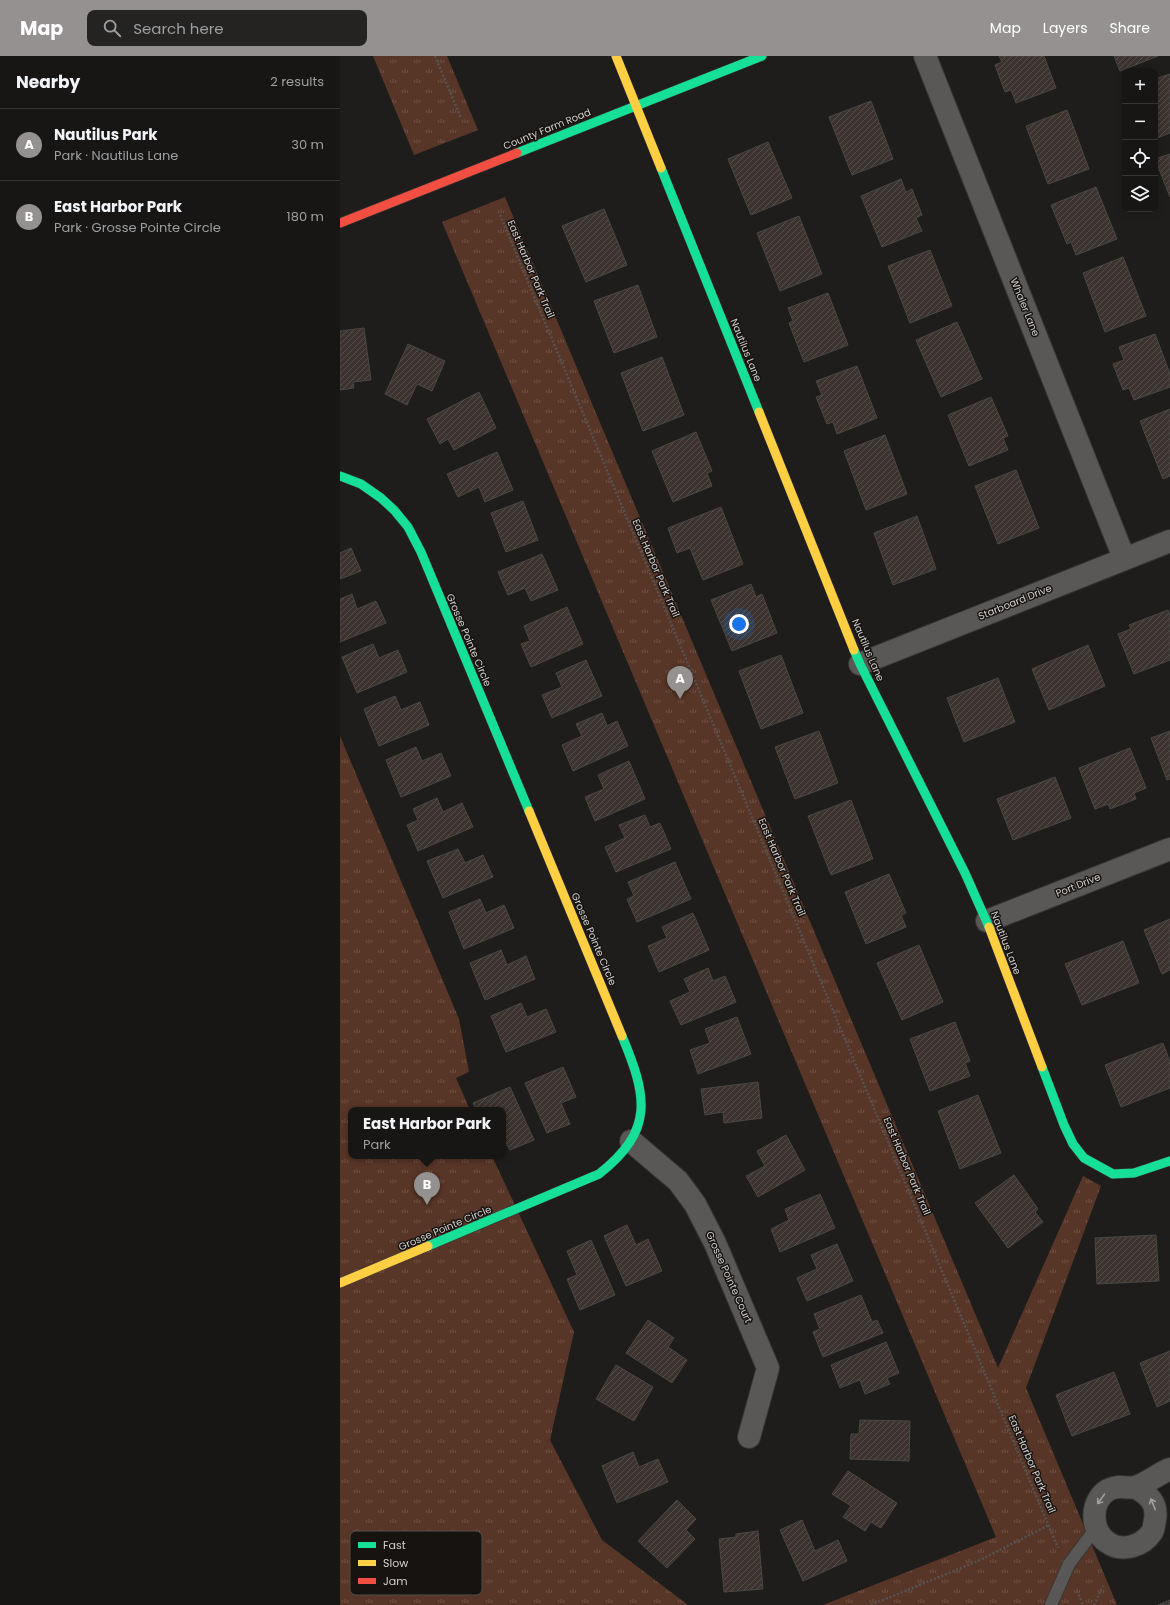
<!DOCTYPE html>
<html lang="en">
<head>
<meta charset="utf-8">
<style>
	:root { --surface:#171614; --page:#242322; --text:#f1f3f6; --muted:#9e9fa0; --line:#363534; --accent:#949190 }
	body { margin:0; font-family:Poppins,sans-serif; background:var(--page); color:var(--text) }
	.controls { position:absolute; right:12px; top:12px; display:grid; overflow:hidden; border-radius:8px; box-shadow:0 2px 6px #0003 }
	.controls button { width:36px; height:36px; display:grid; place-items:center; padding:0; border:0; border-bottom:1px solid var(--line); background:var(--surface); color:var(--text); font:20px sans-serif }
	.you { position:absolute; left:399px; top:568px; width:14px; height:14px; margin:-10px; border:3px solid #fff; border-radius:50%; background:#1a73e8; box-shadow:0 0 0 6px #1a73e833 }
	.badge { display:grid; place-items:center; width:26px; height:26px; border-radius:50%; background:var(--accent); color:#fff; font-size:13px; font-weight:700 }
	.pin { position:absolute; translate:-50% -33px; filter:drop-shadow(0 1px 2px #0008) }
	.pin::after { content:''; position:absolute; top:21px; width:14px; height:12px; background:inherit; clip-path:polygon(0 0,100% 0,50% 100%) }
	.popup { position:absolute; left:8px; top:1051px; width:158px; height:52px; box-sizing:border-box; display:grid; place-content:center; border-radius:8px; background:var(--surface); filter:drop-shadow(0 1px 3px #0005); font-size:13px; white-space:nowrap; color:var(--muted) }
	.popup b { font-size:15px; color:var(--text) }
	.popup::after { content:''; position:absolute; left:50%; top:100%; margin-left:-8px; border:8px solid transparent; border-top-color:var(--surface) }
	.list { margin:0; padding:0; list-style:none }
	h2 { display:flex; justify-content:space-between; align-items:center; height:52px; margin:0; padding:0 16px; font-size:17px }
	h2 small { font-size:13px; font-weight:400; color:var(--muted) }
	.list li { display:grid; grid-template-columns:26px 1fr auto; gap:12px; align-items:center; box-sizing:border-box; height:72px; padding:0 16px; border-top:1px solid var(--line) }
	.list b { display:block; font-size:15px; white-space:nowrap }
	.list p { margin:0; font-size:13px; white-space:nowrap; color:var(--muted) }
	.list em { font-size:13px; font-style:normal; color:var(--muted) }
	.icon { flex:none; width:22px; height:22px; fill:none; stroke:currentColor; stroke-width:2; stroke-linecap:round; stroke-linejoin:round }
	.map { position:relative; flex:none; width:830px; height:1549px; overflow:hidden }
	header { display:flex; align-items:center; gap:24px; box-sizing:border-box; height:56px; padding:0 20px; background:var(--accent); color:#fff }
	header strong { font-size:19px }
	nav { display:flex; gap:22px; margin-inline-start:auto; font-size:14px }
	.search { width:280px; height:36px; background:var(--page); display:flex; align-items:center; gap:10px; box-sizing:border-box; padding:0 14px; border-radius:8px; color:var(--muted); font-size:15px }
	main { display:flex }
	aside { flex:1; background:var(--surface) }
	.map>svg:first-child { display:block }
	.park { fill:url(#park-tufts) }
	.building { fill:url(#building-hatch); stroke:#494847 }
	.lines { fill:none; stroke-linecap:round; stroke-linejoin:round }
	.lane-casing { stroke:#393736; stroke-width:14 }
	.street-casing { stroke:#393736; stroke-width:24 }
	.fast-casing { stroke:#393736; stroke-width:10 }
	.slow-casing { stroke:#393736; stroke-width:10 }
	.jam-casing { stroke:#393736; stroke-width:10 }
	.path { stroke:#545352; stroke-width:2.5; stroke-dasharray:2 2; stroke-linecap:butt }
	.lane { stroke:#595856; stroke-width:12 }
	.street { stroke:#595856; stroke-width:22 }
	.fast { stroke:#16e098; stroke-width:9 }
	.slow { stroke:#ffcf43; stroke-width:9 }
	.jam { stroke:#f24e42; stroke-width:9 }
	.oneway { stroke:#a2a09f }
	.labels { text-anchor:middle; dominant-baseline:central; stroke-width:3; stroke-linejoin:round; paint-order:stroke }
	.street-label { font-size:10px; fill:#d3d0cf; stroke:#161311 }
	.key { fill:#161311; stroke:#4f4c4a; stroke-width:1 }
	.key-label { font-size:11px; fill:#d3d0cf }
</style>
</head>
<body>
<header>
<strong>Map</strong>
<div class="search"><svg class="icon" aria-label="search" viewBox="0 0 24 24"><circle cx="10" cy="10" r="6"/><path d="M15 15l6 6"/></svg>Search here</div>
<nav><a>Map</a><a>Layers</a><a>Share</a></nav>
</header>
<main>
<aside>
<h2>Nearby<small>2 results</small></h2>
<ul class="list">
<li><span class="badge">A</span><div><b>Nautilus Park</b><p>Park · Nautilus Lane</p></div><em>30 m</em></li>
<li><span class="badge">B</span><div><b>East Harbor Park</b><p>Park · Grosse Pointe Circle</p></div><em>180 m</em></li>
</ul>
</aside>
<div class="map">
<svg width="830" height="1549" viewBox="0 0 830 1549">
	<defs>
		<pattern id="park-tufts" width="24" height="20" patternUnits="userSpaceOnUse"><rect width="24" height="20" fill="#583627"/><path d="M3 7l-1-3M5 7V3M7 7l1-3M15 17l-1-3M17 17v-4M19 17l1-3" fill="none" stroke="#6f5245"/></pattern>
		<pattern id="building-hatch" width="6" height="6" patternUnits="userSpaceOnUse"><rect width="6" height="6" fill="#3c322e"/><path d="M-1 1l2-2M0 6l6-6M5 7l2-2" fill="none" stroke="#574f4b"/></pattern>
	</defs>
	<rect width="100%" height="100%" fill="#1f1d1b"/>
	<path class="park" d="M 33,0 L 107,0 L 138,74 L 74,99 Z
		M 165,141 L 658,1312 L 743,1120 L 761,1130 L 686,1332 L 777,1549 L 483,1549 L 656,1481 L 102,166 Z
		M 0,680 L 119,963 L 129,1016 L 116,1022 L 130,1054 L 11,1054 L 11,1100 L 152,1100 L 234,1276 L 210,1384 L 262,1484 L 348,1549 L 0,1549 Z"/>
	<path class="building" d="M 659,0 L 704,0 L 716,32 L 676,47 L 671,34 L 665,36 L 655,9 L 662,6 Z
		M 774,0 L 818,0 L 780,15 Z
		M 830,18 L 830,77 L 815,83 L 815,23 Z
		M 531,45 L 553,103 L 512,119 L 489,61 Z
		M 727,54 L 749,113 L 708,128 L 686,70 Z
		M 428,86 L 452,142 L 411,159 L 388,103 Z
		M 830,98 L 830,141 L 815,103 Z
		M 561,123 L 566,136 L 572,133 L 582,159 L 576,162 L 582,175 L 542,191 L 521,140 Z
		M 756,131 L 777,183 L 736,199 L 731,186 L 727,188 L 711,149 Z
		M 264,153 L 287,209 L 246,226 L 222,170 Z
		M 459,160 L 482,218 L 440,235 L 417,177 Z
		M 590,194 L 612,250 L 570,267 L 548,210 Z
		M 783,201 L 806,260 L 765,276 L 743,217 Z
		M 298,229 L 317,281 L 274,297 L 254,245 Z
		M 488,237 L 508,289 L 464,306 L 449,267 L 453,265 L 448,252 Z
		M 617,266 L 642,323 L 601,341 L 576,284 Z
		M 24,272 L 31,324 L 13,326 L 14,332 L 0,334 L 0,275 Z
		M 815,278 L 830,318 L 830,331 L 794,344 L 789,332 L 783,334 L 773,308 L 784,304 L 779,291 Z
		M 68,288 L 105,305 L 92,335 L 77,328 L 67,349 L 45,338 Z
		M 322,301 L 344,359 L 303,375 L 281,317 Z
		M 517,310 L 537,362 L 497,378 L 493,366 L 487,368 L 476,341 L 482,339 L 476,325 Z
		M 139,336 L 156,372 L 114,394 L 108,383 L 100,388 L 87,363 Z
		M 651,341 L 668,380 L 663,382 L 668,394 L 629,410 L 608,359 Z
		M 830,353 L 830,420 L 823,423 L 800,365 Z
		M 356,376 L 372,415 L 367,417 L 372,430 L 333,446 L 312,395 Z
		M 545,379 L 567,438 L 526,454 L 504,395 Z
		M 157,396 L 173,434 L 145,446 L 139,431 L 118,441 L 107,418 Z
		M 676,414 L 699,472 L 658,488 L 635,430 Z
		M 183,445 L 198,484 L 166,496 L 151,457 Z
		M 381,451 L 403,508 L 363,524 L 350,492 L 337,497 L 328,472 Z
		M 577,460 L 596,513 L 553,529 L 534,477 Z
		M 11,492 L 21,515 L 0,523 L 0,497 Z
		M 202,498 L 218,534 L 191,545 L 185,532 L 168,539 L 158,516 Z
		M 411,528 L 416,541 L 422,538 L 437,577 L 392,595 L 371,544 Z
		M 12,538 L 17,553 L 36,545 L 46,567 L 0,586 L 0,543 Z
		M 227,551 L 243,588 L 191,611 L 181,588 L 190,585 L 184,570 Z
		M 828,554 L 830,560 L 830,604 L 794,618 L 778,578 L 791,573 L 789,569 Z
		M 33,588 L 39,602 L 58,594 L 67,616 L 17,637 L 2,601 Z
		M 748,589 L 765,630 L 709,654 L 692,613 Z
		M 441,599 L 463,657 L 421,673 L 399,615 Z
		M 246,604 L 262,640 L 212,662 L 202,639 L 222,631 L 216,617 Z
		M 658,622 L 675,666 L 624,686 L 607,642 Z
		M 55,640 L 61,654 L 80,646 L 89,669 L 39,690 L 24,653 Z
		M 262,657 L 267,670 L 277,665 L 288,690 L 233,715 L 222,689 L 242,680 L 236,668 Z
		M 479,675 L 498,727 L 455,743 L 435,691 Z
		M 830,675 L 830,723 L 827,724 L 811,682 Z
		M 76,691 L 82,705 L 101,697 L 111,720 L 61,741 L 46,704 Z
		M 790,692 L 806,732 L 794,737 L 796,743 L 770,753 L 768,748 L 755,753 L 739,712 Z
		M 289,705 L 305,743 L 255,765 L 245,741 L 264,733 L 258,719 Z
		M 715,721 L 731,762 L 673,784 L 657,743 Z
		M 97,742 L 103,756 L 122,747 L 133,771 L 78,795 L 67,769 L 78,764 L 73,753 Z
		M 511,744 L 533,803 L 491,819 L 468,760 Z
		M 305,759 L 310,771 L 320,767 L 331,793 L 276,816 L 265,791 L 285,782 L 279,769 Z
		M 118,793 L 125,807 L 143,799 L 153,821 L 103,842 L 87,805 Z
		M 335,806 L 351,843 L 297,866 L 287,843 L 294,840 L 288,826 Z
		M 549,818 L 566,857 L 561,859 L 566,871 L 526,888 L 505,836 Z
		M 140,843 L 146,857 L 164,849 L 174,872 L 124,893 L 109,856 Z
		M 353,857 L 369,894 L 319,916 L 308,890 L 327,882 L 322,871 Z
		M 830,863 L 830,914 L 822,918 L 804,874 Z
		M 783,885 L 799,927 L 742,949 L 725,908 Z
		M 579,889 L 603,946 L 562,964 L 537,907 Z
		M 161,894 L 167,909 L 186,900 L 195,923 L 145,944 L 130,907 Z
		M 368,912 L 373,925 L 385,920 L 396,946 L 341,969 L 330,945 L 350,936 L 344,923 Z
		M 181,947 L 187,961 L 206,953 L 216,976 L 166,996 L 151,960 Z
		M 397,961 L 411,998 L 358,1018 L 350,994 L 370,987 L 365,973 Z
		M 615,966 L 630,1005 L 625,1007 L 630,1020 L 590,1035 L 570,983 Z
		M 823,987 L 830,1006 L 830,1032 L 781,1051 L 765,1009 Z
		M 223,1011 L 236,1041 L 221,1047 L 230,1068 L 207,1077 L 185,1027 Z
		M 418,1026 L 422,1062 L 384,1067 L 383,1056 L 365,1059 L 361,1033 Z
		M 170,1031 L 194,1084 L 170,1094 L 167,1089 L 163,1091 L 163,1054 L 136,1054 L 133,1047 Z
		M 638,1039 L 661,1097 L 620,1113 L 598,1055 Z
		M 446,1079 L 465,1114 L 418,1141 L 406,1120 L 425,1110 L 417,1095 Z
		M 674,1119 L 698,1153 L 695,1156 L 703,1166 L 668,1192 L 635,1147 Z
		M 480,1138 L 495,1172 L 440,1196 L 431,1173 L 449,1164 L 445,1153 Z
		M 287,1169 L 296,1189 L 308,1183 L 322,1215 L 286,1230 L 264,1180 Z
		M 816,1179 L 819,1225 L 757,1228 L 755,1182 Z
		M 251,1184 L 275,1239 L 240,1254 L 227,1223 L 237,1219 L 227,1195 Z
		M 497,1188 L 513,1225 L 467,1245 L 457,1222 L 477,1213 L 471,1199 Z
		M 521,1239 L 532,1266 L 537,1264 L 543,1277 L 483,1301 L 473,1276 L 480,1273 L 474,1258 Z
		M 308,1264 L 334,1282 L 328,1291 L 347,1304 L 332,1327 L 286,1297 Z
		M 546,1286 L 559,1317 L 547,1322 L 550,1328 L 525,1338 L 520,1324 L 500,1332 L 491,1309 Z
		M 830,1295 L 830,1345 L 817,1351 L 800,1307 Z
		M 276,1309 L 313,1331 L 294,1365 L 256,1343 Z
		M 774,1316 L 790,1358 L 732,1380 L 716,1339 Z
		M 520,1364 L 570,1365 L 569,1405 L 510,1403 L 511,1378 L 519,1378 Z
		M 293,1396 L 299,1411 L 318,1403 L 328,1426 L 277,1447 L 262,1410 Z
		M 508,1415 L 557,1447 L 541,1472 L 531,1466 L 525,1475 L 503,1461 L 511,1450 L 492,1438 Z
		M 337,1444 L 356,1463 L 346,1474 L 355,1483 L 327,1512 L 298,1485 Z
		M 462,1464 L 475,1495 L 498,1484 L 507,1505 L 463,1525 L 440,1474 Z
		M 418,1475 L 423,1533 L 384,1536 L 379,1483 L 396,1481 L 396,1478 Z
		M 830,1544 L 830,1549 L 818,1549 Z"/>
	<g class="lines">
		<defs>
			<path id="lane" d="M 711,1549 L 729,1508 L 756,1472"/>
			<path id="street" d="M 585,0 L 784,502
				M 520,608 L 830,485
				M 647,865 L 830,793
				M 291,1085 L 338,1125 L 355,1148 L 375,1187 L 428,1312 L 409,1381
				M 795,1431 C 808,1439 818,1446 815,1464 C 814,1468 814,1473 812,1476 C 803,1490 782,1497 767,1486 C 750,1474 750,1445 768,1434 C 779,1428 785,1433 795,1431 C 804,1429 820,1417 830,1413"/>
			<path id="fast" d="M 177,97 L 422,0
				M 321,112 L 419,356
				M 0,420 L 21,428 L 41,442 L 54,454 L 68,471 L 81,496 L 189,755
				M 514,594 L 520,608 L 625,817 L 649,871
				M 702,1011 L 724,1069 L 733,1088 L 744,1102 L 773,1118 L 794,1117 L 830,1105
				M 88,1190 L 259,1118 C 315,1074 307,1040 282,980"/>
			<path id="slow" d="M 276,0 L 321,112
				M 419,356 L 514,594
				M 189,755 L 282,980
				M 649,871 L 702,1011
				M 0,1227 L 88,1190"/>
			<path id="jam" d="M 0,167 L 177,97"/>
		</defs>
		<use href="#lane" class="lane-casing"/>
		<use href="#street" class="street-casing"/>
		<use href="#fast" class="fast-casing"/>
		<use href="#slow" class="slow-casing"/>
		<use href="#jam" class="jam-casing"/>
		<path class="path" d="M 95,0 L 121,62
			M 160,159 L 718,1492
			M 737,1535 L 743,1549
			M 531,1549 L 638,1505 L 709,1469
			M 754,1549 L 763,1530"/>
		<use href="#lane" class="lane"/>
		<use href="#street" class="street"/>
		<use href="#fast" class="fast"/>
		<use href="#slow" class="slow"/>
		<use href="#jam" class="jam"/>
	</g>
	<defs><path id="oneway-shaft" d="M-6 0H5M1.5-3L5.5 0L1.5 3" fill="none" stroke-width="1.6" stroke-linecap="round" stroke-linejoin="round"/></defs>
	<g class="oneway">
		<use href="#oneway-shaft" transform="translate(761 1443) rotate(126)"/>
		<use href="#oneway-shaft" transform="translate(813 1448) rotate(-112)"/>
	</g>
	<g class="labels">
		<g class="street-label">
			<text transform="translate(207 73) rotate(-22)">County Farm Road</text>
			<text transform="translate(191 213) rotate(67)">East Harbor Park Trail</text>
			<text transform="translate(685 251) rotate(68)">Whaler Lane</text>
			<text transform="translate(406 294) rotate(68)">Nautilus Lane</text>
			<text transform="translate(316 512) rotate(67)">East Harbor Park Trail</text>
			<text transform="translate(675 546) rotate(-22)">Starboard Drive</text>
			<text transform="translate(129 584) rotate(67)">Grosse Pointe Circle</text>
			<text transform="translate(528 594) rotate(67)">Nautilus Lane</text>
			<text transform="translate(442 811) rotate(67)">East Harbor Park Trail</text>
			<text transform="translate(738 829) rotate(-22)">Port Drive</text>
			<text transform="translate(254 883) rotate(67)">Grosse Pointe Circle</text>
			<text transform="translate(666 887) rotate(69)">Nautilus Lane</text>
			<text transform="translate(567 1110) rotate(67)">East Harbor Park Trail</text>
			<text transform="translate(105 1172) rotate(-23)">Grosse Pointe Circle</text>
			<text transform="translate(389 1221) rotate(66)">Grosse Pointe Court</text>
			<text transform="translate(692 1408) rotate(67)">East Harbor Park Trail</text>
		</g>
	</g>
	<rect x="10" y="1475" width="132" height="64" rx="6" class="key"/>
	<rect x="18" y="1486" width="18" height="6" fill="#16e098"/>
	<rect x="18" y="1504" width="18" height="6" fill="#ffcf43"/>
	<rect x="18" y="1522" width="18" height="6" fill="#f24e42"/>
	<g class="key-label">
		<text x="43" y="1493">Fast</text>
		<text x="43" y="1511">Slow</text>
		<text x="43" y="1529">Jam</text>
	</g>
</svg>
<div class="controls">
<button>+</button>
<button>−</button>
<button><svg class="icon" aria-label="locate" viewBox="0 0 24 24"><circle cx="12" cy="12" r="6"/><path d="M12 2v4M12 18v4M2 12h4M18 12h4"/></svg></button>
<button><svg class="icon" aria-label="layers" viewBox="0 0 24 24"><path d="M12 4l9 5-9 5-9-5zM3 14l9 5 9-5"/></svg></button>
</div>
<div class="you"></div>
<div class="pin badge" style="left:340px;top:643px">A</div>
<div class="pin badge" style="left:87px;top:1149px">B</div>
<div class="popup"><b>East Harbor Park</b>Park</div>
</div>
</main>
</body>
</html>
